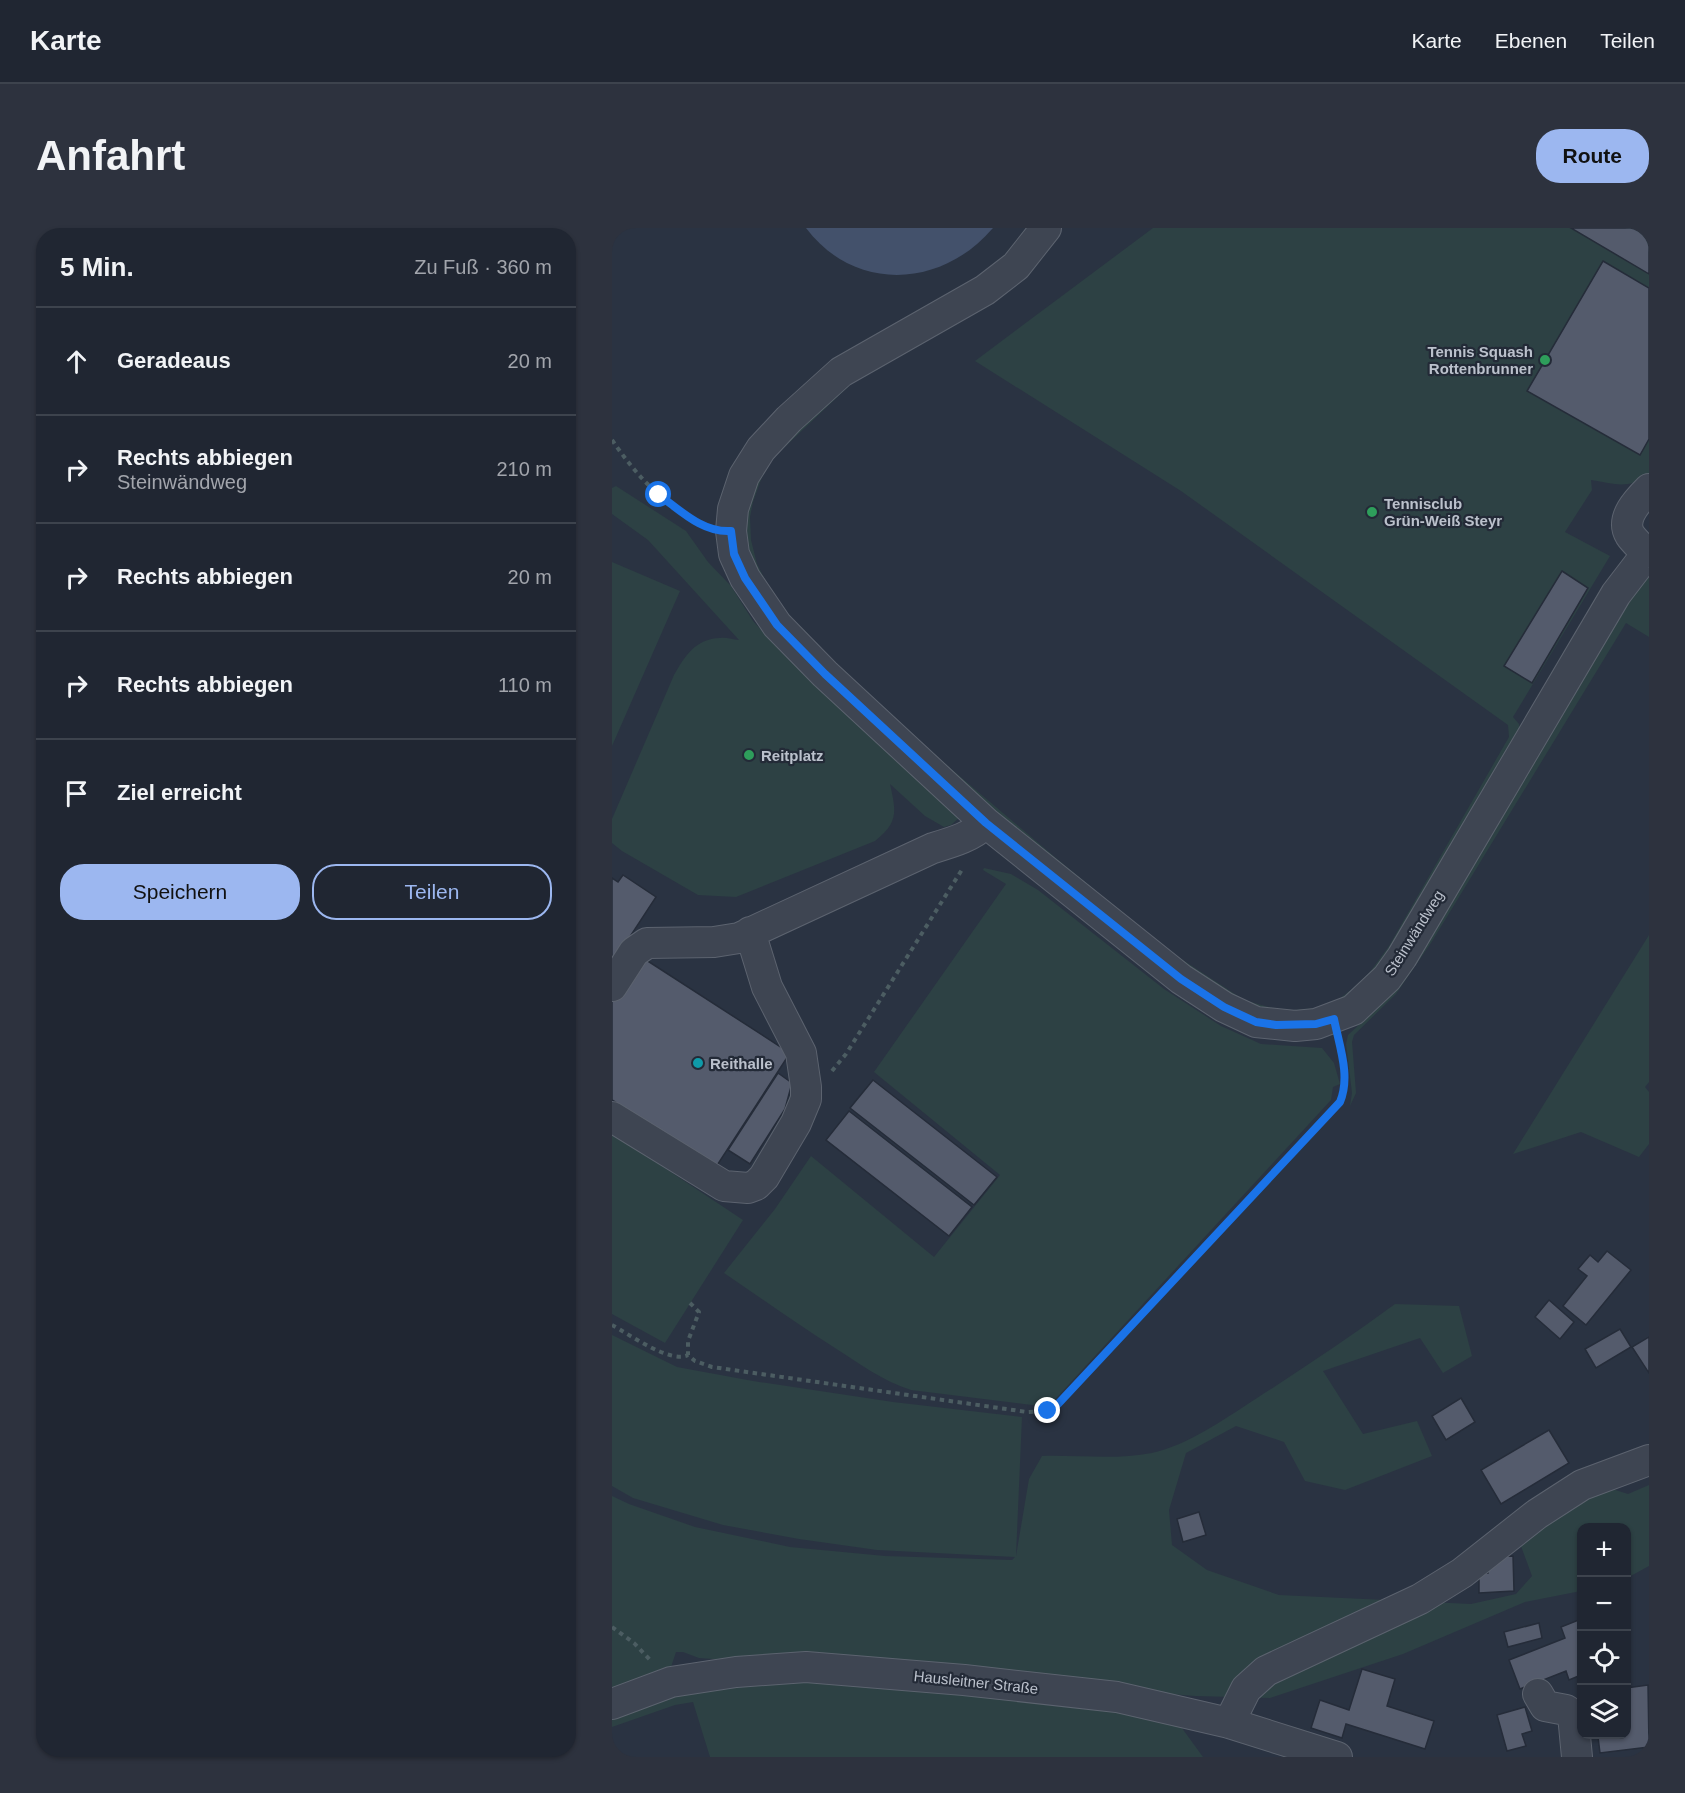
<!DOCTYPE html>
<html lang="de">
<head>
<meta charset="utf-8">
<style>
	:root { --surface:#202632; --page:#2d323e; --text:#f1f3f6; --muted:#a2a5ac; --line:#3d434d; --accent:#9cb7f0 }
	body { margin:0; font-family:Arial,sans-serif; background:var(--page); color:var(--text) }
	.controls { position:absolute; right:18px; bottom:18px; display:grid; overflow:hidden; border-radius:12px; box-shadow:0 2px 4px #0004 }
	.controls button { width:54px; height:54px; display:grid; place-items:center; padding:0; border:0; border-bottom:2px solid var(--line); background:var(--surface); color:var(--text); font:30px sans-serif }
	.stop { position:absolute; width:18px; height:18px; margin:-14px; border:4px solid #1a73e8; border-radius:50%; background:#fff }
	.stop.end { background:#1a73e8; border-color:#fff; box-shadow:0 2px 6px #0008 }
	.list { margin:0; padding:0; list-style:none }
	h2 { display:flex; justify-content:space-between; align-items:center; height:78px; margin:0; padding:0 24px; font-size:26px }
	h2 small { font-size:20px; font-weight:400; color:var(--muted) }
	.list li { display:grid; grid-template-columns:39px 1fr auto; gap:18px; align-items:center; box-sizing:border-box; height:108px; padding:0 24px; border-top:2px solid var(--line) }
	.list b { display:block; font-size:22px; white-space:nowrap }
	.list p { margin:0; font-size:20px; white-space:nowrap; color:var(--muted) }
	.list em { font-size:20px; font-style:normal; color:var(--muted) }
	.actions { display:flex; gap:12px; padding:18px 24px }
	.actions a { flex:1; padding:14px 0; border:2px solid var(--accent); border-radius:24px; text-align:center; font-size:21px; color:var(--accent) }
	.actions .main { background:var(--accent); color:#111 }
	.icon { flex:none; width:33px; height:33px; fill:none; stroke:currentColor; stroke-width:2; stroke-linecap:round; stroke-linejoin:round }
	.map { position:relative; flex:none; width:1037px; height:1529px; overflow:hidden; border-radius:24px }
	header { display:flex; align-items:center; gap:36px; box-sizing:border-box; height:84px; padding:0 30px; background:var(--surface); border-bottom:2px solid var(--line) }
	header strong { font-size:28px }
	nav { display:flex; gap:33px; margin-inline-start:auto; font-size:21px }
	.intro { display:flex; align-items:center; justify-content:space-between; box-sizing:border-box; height:144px; padding:0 36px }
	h1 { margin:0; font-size:42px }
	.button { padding:15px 27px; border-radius:24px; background:var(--accent); color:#111; font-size:21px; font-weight:700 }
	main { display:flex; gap:36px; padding:0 36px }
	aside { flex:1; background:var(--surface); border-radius:24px; box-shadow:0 2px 4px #0004 }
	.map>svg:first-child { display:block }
	.green { fill:#2d4144 }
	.water { fill:#43516b }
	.building { fill:#545b6c; stroke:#252c39; stroke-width:1.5 }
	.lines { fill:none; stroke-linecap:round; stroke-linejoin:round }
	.minor-casing { stroke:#5c636f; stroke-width:32 }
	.path { stroke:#4c5d62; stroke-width:4; stroke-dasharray:4.5 4.5; stroke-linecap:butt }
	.minor { stroke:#3e4552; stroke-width:30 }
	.route { stroke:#1a73e8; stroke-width:8 }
	.leisure-dot { fill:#2e9e5b; stroke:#232a37; stroke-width:2 }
	.culture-dot { fill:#0f9aa8; stroke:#232a37; stroke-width:2 }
	.labels { text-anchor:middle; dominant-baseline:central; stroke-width:4.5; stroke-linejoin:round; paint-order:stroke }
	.poi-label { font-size:15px; font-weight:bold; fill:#bbc1cc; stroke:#232a37; text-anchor:start }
	.street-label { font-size:15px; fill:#bbc1cc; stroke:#232a37 }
</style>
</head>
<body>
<header>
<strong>Karte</strong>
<nav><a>Karte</a><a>Ebenen</a><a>Teilen</a></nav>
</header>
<div class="intro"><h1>Anfahrt</h1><a class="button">Route</a></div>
<main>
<aside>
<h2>5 Min.<small>Zu Fuß · 360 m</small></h2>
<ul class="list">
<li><svg class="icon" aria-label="ahead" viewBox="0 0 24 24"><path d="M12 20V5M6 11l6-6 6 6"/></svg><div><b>Geradeaus</b></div><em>20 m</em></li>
<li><svg class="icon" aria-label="right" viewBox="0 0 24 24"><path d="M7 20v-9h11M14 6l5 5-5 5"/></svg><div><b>Rechts abbiegen</b><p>Steinwändweg</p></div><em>210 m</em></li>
<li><svg class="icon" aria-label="right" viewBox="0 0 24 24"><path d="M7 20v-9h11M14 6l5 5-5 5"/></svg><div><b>Rechts abbiegen</b></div><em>20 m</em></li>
<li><svg class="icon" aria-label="right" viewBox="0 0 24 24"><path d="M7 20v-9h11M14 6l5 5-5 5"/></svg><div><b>Rechts abbiegen</b></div><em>110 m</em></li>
<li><svg class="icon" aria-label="arrive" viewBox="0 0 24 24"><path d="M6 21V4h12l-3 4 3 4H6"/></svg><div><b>Ziel erreicht</b></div></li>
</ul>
<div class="actions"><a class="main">Speichern</a><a>Teilen</a></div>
</aside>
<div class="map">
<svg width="1037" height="1529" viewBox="0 0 1037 1529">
	<rect width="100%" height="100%" fill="#2a3342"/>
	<path class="green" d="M 541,0 L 1037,0 L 1037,248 C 1014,261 1004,256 979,252 L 980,262 L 953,304 L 998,328 L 901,489 L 907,496 L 908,504 L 774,732 L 727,775 L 687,786 L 650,784 L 606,763 L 397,601 L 184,401 L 139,334 L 134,314 L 135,279 L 154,233 L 235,154 L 237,158 L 158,233 L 150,249 L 141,274 L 138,289 L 139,312 L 145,336 L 160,365 L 178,389 L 233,446 L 298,506 L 444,630 L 557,723 L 632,772 L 671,783 L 704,780 L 727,771 L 740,761 L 758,744 L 777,718 L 897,509 L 896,497 L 569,263 L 363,133 Z
		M 4,258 L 74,303 L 96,334 L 119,358 L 141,393 L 171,426 L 238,490 L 349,588 L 339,597 L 332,599 L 313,588 L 278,556 C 284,583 287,594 263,613 L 124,669 L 86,667 L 10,623 L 0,615 L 0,591 L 62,447 C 73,428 83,411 108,410 C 114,409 121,412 127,412 L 36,312 L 0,286 L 0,260 Z
		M 0,334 L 68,363 L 0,518 Z
		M 1037,342 L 1037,409 L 1014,395 L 819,715 L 784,766 L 742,807 L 740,814 L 744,865 L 738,878 L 740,865 L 734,816 L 736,807 L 763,782 L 781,762 L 1005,390 Z
		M 372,640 L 399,646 L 426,662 L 552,761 L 609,798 L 649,816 L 710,820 L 722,835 L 728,856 L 721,859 L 719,872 L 436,1179 L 299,1162 C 271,1153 248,1136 223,1120 C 185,1096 149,1070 112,1045 L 163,981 L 199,928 L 322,1029 L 388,947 L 262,844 L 394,656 L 371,642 Z
		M 1037,707 L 1037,854 L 1033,859 L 1037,864 L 1037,916 L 1027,929 L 969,904 L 901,926 Z
		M 0,905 L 131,992 L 53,1115 L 0,1086 Z
		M 783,1076 L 847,1078 L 860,1128 L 831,1145 L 808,1110 L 711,1143 L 751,1206 L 805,1193 L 820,1228 L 733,1262 L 693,1253 L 672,1214 L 624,1198 L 574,1225 L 557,1282 L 560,1317 L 595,1342 L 667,1367 L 859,1376 L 904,1366 L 920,1348 L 906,1310 L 991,1258 L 1016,1266 L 1037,1257 L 1037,1338 L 1015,1350 L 1014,1300 L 969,1300 L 969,1363 L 913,1374 L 791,1426 L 658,1470 L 583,1468 L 87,1430 L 71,1424 L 64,1424 L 59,1439 L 0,1462 L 0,1268 L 17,1276 L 83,1299 L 178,1319 L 273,1328 L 400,1332 L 403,1329 L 265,1322 L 187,1311 L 111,1297 L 21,1270 L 0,1258 L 0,1107 L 65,1139 L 141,1153 L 281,1174 L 410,1189 L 404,1328 L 417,1251 L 430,1228 C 466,1227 505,1232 540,1225 C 576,1217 611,1192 642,1172 C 690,1141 737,1110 783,1076 Z
		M 213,1451 L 479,1477 L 567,1496 L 591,1529 L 98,1529 L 81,1474 L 63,1477 L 0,1499 L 0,1489 C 26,1480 52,1470 79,1464 C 123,1455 168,1454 213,1451 Z"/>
	<path class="water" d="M 194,0 L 381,0 C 330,60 243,65 194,0 Z"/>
	<path class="building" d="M 959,0 L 1037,0 L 1037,46 Z
		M 991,33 L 1037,60 L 1037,211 L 1028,227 L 915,163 Z
		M 950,343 L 976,360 L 920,455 L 892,438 Z
		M 11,647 L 44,669 L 0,736 L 0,650 L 6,654 Z
		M 28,728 L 178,825 L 104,939 L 0,872 L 0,772 Z
		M 166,845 L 180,855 L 173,881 L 138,936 L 116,922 Z
		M 261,852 L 385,949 L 362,977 L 238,880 Z
		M 237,883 L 360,979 L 337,1008 L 214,912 Z
		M 995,1023 L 1019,1042 L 974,1097 L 951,1078 L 975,1048 L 966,1041 L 978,1027 L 986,1034 Z
		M 937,1072 L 962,1094 L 948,1111 L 923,1089 Z
		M 1008,1101 L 1019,1119 L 984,1140 L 973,1121 Z
		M 1037,1109 L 1037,1145 L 1020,1119 Z
		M 849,1170 L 863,1194 L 834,1212 L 820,1188 Z
		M 937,1202 L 957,1235 L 889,1276 L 869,1242 Z
		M 587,1284 L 594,1307 L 571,1314 L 565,1291 Z
		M 901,1328 L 902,1363 L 867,1365 L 867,1346 L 876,1345 L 875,1329 Z
		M 969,1391 L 969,1447 L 957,1452 L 954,1443 L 908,1461 L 897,1432 L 953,1410 L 949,1399 Z
		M 927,1395 L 930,1410 L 896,1419 L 892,1404 Z
		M 750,1441 L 783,1451 L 775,1478 L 822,1493 L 813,1521 L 734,1496 L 730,1510 L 699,1500 L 708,1472 L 737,1482 Z
		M 1036,1457 L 1037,1519 L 988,1525 L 986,1509 L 972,1511 L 972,1506 L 1014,1506 L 1014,1460 Z
		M 913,1479 L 920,1503 L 910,1506 L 914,1518 L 895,1523 L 885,1487 Z"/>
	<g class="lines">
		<defs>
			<path id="minor" d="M 434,0 L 404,38 L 373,62 L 229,144 L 177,191 L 149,221 L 132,248 L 121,281 L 119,303 L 122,326 L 133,350 L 165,397 L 213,446 L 374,595 L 569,751 L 612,779 L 644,794 L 683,798 L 704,796 L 741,782 L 775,750 L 790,729 L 1004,366 L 1037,323
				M 1034,325 C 1029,319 1022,313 1018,307 C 1008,290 1026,272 1037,261
				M 0,758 L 22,724 L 35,715 L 102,714 L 127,710 L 321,620 C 341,614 359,609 374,595
				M 0,889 L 112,958 L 136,960 L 144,957 L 152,949 L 184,895 L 194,871 L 194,859 L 189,825 L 155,759 L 138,704
				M 926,1466 L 933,1478 L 954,1482 L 961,1487 L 965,1529
				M 0,1476 L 59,1454 L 124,1444 L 194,1439 L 352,1452 L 505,1469 L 617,1495 L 725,1529
				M 617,1495 L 634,1461 L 654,1443 L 808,1371 L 850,1345 L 925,1286 L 970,1257 L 1037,1232"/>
		</defs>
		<use href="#minor" class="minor-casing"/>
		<path class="path" d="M 0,212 C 24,247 53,279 92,298
			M 220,843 L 234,826 L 351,640
			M 78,1075 L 87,1084 L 76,1113 L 76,1127 L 83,1133 L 100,1139 L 415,1184 L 436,1183 L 446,1176 L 728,874 C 736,854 730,836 726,815
			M 0,1097 C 17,1106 58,1136 76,1127
			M 0,1399 L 22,1415 L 38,1432"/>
		<use href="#minor" class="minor"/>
	</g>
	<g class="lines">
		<path class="route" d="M 47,267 C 69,283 91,305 119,303 L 122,326 L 133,350 L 165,397 L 213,446 L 374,595 L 569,751 L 612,779 L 644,794 L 664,797 L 704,796 L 722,791 C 727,817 739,848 728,874 L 446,1176 L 436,1183"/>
	</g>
	<g class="leisure-dot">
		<circle cx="933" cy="132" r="6"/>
		<circle cx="760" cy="284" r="6"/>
		<circle cx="137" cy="527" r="6"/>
	</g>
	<circle class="culture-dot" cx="86" cy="835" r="6"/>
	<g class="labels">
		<g class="poi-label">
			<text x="921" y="123" text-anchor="end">Tennis Squash<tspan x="921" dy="17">Rottenbrunner</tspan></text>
			<text x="772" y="275">Tennisclub<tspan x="772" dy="17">Grün-Weiß Steyr</tspan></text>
			<text x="149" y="527">Reitplatz</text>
			<text x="98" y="835">Reithalle</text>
		</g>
		<g class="street-label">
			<text transform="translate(802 705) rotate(-58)">Steinwändweg</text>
			<text transform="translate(364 1454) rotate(6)">Hausleitner Straße</text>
		</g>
	</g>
</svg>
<div class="controls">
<button>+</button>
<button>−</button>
<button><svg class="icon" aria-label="locate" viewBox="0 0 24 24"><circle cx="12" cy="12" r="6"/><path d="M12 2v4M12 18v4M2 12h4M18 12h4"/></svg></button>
<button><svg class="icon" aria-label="layers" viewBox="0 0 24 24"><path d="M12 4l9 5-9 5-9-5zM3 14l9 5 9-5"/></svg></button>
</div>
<div class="stop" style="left:47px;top:267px"></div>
<div class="stop end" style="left:436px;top:1183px"></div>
</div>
</main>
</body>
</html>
